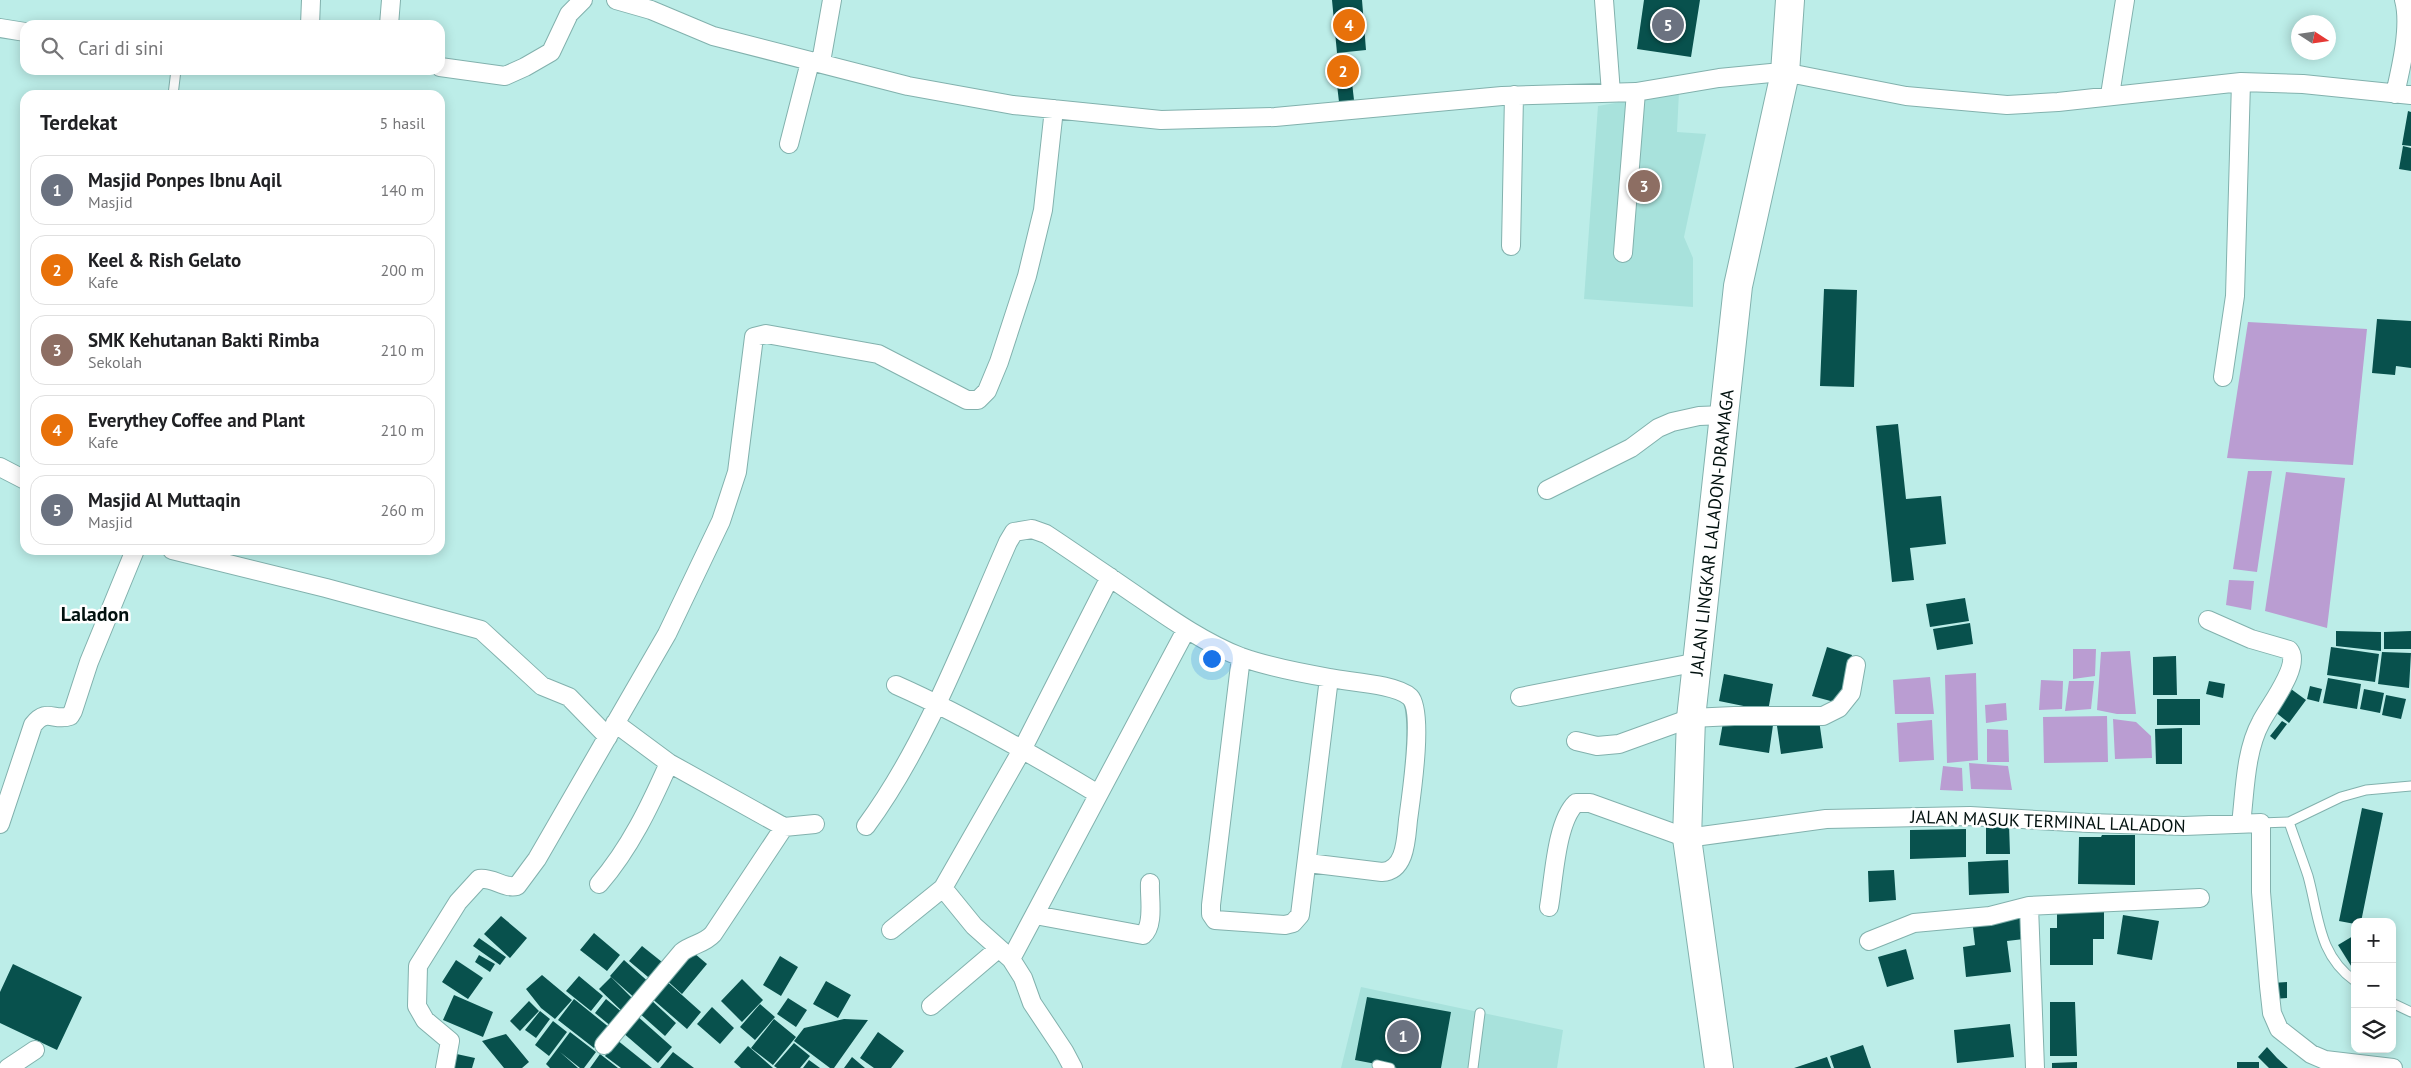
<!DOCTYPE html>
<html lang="id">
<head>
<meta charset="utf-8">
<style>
	:root { --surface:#fff; --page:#f6f6f6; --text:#202124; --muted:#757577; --line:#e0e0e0; --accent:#ac194a }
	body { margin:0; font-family:"PT Sans",sans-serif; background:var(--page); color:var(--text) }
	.controls { position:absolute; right:15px; bottom:15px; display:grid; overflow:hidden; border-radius:10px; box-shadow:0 2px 12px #0003 }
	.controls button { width:45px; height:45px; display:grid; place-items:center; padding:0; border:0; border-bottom:1px solid var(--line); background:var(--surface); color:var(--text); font:25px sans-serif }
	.compass { position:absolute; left:2291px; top:15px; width:45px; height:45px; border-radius:50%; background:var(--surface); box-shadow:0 2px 12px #0003; rotate:102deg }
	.you { position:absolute; left:1211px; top:658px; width:18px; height:18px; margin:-12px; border:4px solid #fff; border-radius:50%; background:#1a73e8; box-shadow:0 0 0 8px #1a73e833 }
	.badge { display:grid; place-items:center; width:32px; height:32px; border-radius:50%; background:var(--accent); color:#fff; font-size:16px; font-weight:700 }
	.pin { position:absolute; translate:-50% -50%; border:2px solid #fff; box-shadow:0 1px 5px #0006 }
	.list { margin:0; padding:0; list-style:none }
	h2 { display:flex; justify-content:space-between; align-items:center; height:65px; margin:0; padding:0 20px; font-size:21px }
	h2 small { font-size:16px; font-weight:400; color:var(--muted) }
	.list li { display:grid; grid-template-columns:32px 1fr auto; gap:15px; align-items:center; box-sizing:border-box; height:70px; margin:0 10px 10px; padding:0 10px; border:1px solid var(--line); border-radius:15px }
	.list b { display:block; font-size:19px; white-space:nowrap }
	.list p { margin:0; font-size:16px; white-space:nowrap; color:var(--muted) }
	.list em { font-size:16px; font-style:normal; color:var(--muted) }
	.icon { flex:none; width:28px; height:28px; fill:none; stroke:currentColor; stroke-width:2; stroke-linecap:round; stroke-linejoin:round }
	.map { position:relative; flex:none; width:2411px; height:1068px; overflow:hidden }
	.search { position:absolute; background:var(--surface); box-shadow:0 2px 12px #0003; left:20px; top:20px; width:425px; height:55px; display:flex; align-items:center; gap:12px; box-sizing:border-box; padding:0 18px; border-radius:15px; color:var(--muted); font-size:19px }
	.panel { position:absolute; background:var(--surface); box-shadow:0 2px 12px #0003; left:20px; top:90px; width:425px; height:465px; border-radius:15px }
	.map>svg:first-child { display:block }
	.built { fill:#a8e2dc }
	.water { fill:#ba9dd2 }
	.building { fill:#08514d }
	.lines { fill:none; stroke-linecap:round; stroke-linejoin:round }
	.service-casing { stroke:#82b1ad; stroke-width:11 }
	.minor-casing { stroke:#82b1ad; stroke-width:20 }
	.primary-casing { stroke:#82b1ad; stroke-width:30 }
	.service { stroke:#fff; stroke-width:9 }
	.minor { stroke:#fff; stroke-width:18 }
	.primary { stroke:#fff; stroke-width:28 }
	.labels { text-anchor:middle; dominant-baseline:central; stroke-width:5; stroke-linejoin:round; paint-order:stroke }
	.street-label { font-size:18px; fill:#01100e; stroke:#fff }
	.quarter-label { font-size:20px; font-weight:bold; fill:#01100e; stroke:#fff }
</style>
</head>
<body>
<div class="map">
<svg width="2411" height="1068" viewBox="0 0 2411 1068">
	<rect width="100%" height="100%" fill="#bcede8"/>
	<path class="built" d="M 1679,92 L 1677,132 L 1706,134 L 1684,237 L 1693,258 L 1693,307 L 1584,299 L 1598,106 Z
		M 1361,987 L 1563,1030 L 1557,1068 L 1341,1068 Z"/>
	<path class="water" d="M 2248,322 L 2367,329 L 2353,465 L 2227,458 Z
		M 2248,471 L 2272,471 L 2257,572 L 2233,569 Z
		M 2286,472 L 2345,478 L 2327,628 L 2265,611 Z
		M 2229,580 L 2254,581 L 2251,610 L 2226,605 Z
		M 2073,649 L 2096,649 L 2095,676 L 2073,679 Z
		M 2130,651 L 2136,714 L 2117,714 L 2097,710 L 2101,652 Z
		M 1976,673 L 1978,760 L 1947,763 L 1945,675 Z
		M 1930,677 L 1934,714 L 1895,714 L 1893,680 Z
		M 2041,680 L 2063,681 L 2062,709 L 2039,710 Z
		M 2069,681 L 2094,681 L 2091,709 L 2065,711 Z
		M 2006,703 L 2007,720 L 1986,723 L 1985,705 Z
		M 2107,716 L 2108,762 L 2044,763 L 2043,717 Z
		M 2113,719 L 2136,722 L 2151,736 L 2152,758 L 2115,759 Z
		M 1932,720 L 1934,760 L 1899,762 L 1897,723 Z
		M 1987,729 L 2008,730 L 2009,762 L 1987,762 Z
		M 1969,763 L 2008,766 L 2012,790 L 1971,789 Z
		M 1943,766 L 1962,768 L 1963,791 L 1940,790 Z"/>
	<path class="building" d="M 1332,0 L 1362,0 L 1366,50 L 1337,53 Z
		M 1644,0 L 1700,0 L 1691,57 L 1637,49 Z
		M 1350,65 L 1354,100 L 1339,102 L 1335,67 Z
		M 2408,111 L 2411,112 L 2411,146 L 2402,145 Z
		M 2403,146 L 2411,148 L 2411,171 L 2399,169 Z
		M 1824,289 L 1857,290 L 1854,387 L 1820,386 Z
		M 2377,319 L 2411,321 L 2411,368 L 2396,366 L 2395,375 L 2372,373 Z
		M 1898,424 L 1906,499 L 1941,496 L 1946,544 L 1910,548 L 1914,580 L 1892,582 L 1876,426 Z
		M 1965,598 L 1969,621 L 1930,627 L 1926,604 Z
		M 1970,623 L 1973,644 L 1937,650 L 1933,629 Z
		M 2336,631 L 2381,632 L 2381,651 L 2336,646 Z
		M 2411,631 L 2411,649 L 2384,649 L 2384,632 Z
		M 1827,647 L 1852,655 L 1838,703 L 1812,696 Z
		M 2331,647 L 2379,654 L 2375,682 L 2327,675 Z
		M 2382,652 L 2411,653 L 2409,688 L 2378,684 Z
		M 2176,656 L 2177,695 L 2153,695 L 2153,657 Z
		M 1724,674 L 1773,684 L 1768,711 L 1719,701 Z
		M 2328,678 L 2361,684 L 2357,709 L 2323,703 Z
		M 2209,681 L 2225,684 L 2223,698 L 2206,694 Z
		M 2310,686 L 2322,689 L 2319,702 L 2307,699 Z
		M 2291,689 L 2306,700 L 2289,723 L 2274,711 Z
		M 2364,689 L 2384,693 L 2380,713 L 2360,709 Z
		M 2386,695 L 2406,699 L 2401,719 L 2382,715 Z
		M 2157,699 L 2200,699 L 2200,725 L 2157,725 Z
		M 1724,717 L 1773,725 L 1769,753 L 1719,745 Z
		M 1819,720 L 1823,748 L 1781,754 L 1777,726 Z
		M 2282,721 L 2287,724 L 2275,740 L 2270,736 Z
		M 2182,728 L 2182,764 L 2156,764 L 2155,729 Z
		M 2362,808 L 2383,813 L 2361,922 L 2355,922 L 2355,924 L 2339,921 Z
		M 2009,824 L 2010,854 L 1986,854 L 1986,825 Z
		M 1966,829 L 1966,857 L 1910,859 L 1910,830 Z
		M 2102,835 L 2135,835 L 2135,885 L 2078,884 L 2079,837 L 2101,837 Z
		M 2008,860 L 2009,893 L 1969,895 L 1968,862 Z
		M 1894,870 L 1896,900 L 1869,902 L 1868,871 Z
		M 2057,911 L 2104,911 L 2104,939 L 2093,939 L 2093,965 L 2050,965 L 2050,928 L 2057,928 Z
		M 2021,913 L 2024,939 L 2007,941 L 2011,972 L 1966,977 L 1963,947 L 1975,945 L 1972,919 Z
		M 2123,915 L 2159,921 L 2152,960 L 2117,954 Z
		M 501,916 L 527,938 L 510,958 L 484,934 Z
		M 594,933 L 620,955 L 607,971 L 580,950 Z
		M 2353,936 L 2355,968 L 2353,969 L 2338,945 Z
		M 479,938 L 506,957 L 500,965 L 473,946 Z
		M 642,946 L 667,966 L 654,982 L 629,961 Z
		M 688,948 L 707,964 L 682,994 L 663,977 Z
		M 1906,949 L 1914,979 L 1887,987 L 1878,957 Z
		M 479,955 L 495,964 L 490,972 L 475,962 Z
		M 780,956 L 798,967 L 781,996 L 763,985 Z
		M 456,960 L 483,978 L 468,999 L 442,982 Z
		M 624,960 L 652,985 L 638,1001 L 610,976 Z
		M 13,964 L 82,997 L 57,1050 L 0,1023 L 0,992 Z
		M 542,975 L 572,1000 L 555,1019 L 541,1008 L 526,989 Z
		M 579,976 L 603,996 L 591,1011 L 566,991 Z
		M 611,977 L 636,1002 L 625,1014 L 599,989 Z
		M 664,979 L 701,1012 L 687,1029 L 649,996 Z
		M 742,979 L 763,1000 L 742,1022 L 721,1001 Z
		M 826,981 L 851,995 L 838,1018 L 813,1004 Z
		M 2287,982 L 2287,998 L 2273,999 L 2272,983 Z
		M 454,995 L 493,1012 L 483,1037 L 443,1020 Z
		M 1367,997 L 1451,1012 L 1441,1068 L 1397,1068 L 1355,1060 Z
		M 788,998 L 807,1010 L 796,1027 L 777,1014 Z
		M 574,999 L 610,1028 L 594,1048 L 558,1020 Z
		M 606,999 L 623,1013 L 612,1027 L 595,1013 Z
		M 650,999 L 676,1023 L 665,1036 L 638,1012 Z
		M 529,1001 L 539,1011 L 520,1031 L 510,1021 Z
		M 2050,1002 L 2075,1002 L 2077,1056 L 2050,1056 Z
		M 760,1004 L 775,1017 L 755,1040 L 740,1027 Z
		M 712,1007 L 734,1028 L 720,1044 L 697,1024 Z
		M 540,1011 L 550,1019 L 536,1038 L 525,1030 Z
		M 636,1015 L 672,1047 L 658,1063 L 622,1032 Z
		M 774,1019 L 796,1037 L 773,1065 L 751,1048 Z
		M 844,1019 L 868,1020 L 834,1068 L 830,1068 L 794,1041 L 804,1028 Z
		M 553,1021 L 567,1032 L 549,1056 L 535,1045 Z
		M 2010,1024 L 2014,1057 L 1957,1063 L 1954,1030 Z
		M 570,1032 L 596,1052 L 584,1068 L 580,1068 L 560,1052 L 578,1068 L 550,1068 L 546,1064 Z
		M 878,1032 L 904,1051 L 891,1068 L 874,1068 L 860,1058 Z
		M 506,1034 L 529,1062 L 522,1068 L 504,1068 L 482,1041 Z
		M 617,1040 L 652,1068 L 621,1068 L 605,1056 Z
		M 794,1043 L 810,1056 L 800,1068 L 777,1068 L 774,1066 Z
		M 1863,1045 L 1871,1068 L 1834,1068 L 1830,1056 Z
		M 748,1046 L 773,1068 L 741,1068 L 734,1062 Z
		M 2267,1047 L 2277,1058 L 2288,1068 L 2269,1068 L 2258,1057 Z
		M 673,1052 L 694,1068 L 660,1068 Z
		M 452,1053 L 475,1058 L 472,1068 L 448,1068 Z
		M 600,1054 L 618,1068 L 590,1068 Z
		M 852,1057 L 865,1068 L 844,1068 Z
		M 1827,1057 L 1831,1068 L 1794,1068 Z
		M 809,1060 L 820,1068 L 803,1068 Z
		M 2077,1062 L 2077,1068 L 2052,1068 L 2052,1063 Z
		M 2237,1062 L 2259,1062 L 2259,1068 L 2237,1068 Z"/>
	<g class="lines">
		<defs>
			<path id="service" d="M 173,95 L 176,70
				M 2289,822 C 2295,840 2302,858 2308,876 C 2319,916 2318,955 2355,981
				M 2261,823 L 2289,822 L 2341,797 L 2366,790 L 2411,786
				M 2392,1003 L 2411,1012
				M 1377,1065 L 1390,1068
				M 1473,1068 L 1480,1013"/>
			<path id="minor" d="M 616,0 L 651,10 L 713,36 L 908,86 L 1013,105 L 1161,120 L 1275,117 L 1502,96 L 1636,92 L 1719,78 L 1771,73 L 1799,75 L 1906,96 L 2007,105 L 2058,102 L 2241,82 L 2303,84 L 2411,95
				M 1604,0 L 1611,93
				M 310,25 L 311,0
				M 389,25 L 391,0
				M 0,28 L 25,32
				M 821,62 L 832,0
				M 440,67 L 505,76 L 525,67 L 551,52 L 569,14 L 583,0
				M 2395,94 C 2401,68 2411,26 2404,0
				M 2110,95 L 2125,0
				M 789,144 L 810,62
				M 1511,246 L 1514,95
				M 1623,253 L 1636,92
				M 2223,377 L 2235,296 L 2241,82
				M 0,467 L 25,480
				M 1547,490 L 1631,448 L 1658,428 L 1672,422 L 1699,416 L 1724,415
				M 172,550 L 326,588 L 481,630 L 542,686 L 569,697 L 608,737
				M 2208,620 L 2251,639 L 2289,650 C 2302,665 2269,706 2261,722 C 2245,751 2245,792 2241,824
				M 1241,657 L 1211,905 L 1211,914 L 1215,920 L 1285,925 L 1293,923 L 1300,915 L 1329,678
				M 896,685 C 966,716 1032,754 1098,794
				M 1520,697 L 1698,662
				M 615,723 L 669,763 L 784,827 L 815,824
				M 1576,741 L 1597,746 L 1619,744 L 1691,718 L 1734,716 L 1823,716 L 1839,708 L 1851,693 L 1856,665
				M 0,824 L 33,725 C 47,707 54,722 70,716 L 73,711 L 89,662 L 135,550
				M 866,826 C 927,743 966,637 1008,542 L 1014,532 L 1032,529 L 1046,534 C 1078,555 1109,577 1140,598 C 1172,620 1205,643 1241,657 C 1269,667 1301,673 1330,678 C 1349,682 1396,684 1410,697 C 1424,711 1411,798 1408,820 C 1406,838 1406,871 1382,872 L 1308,863
				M 599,884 C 630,848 650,806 669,763
				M 943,888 L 974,926 L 1011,959 L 1023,978 L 1032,1003 L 1064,1051 L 1073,1068
				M 2029,906 L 2035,1068
				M 1549,907 C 1554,879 1556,822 1576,803 L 1590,803 L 1687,838 L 1826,819 L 1970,816 L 2089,823 L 2184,826 L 2261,823 L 2261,892 L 2269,986 L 2272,1013 L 2279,1029 L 2311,1054 L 2325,1060 L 2393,1068
				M 1035,915 L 1143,935 C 1155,925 1149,897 1150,883
				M 891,930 L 943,888 L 1023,748 L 1110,577
				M 1869,941 L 1914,923 L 1990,916 L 2029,906 L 2200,898
				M 1011,959 L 1186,630
				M 931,1006 L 998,949
				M 604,1045 L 682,952 C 692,944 704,944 713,934 L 784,827
				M 8,1068 L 35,1050
				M 445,1068 L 450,1041 L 425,1020 L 417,1006 L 418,966 L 458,902 L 479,879 C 493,877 504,889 517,886 L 537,859 L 667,634 L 721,521 L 737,472 L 754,337 L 766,334 L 878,354 L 967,400 L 978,400 L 987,391 L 999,362 L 1027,276 L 1043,210 L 1054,109"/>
			<g id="primary">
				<path id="s1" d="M 1719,1068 L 1687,838 L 1691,718 L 1738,286 L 1785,73 L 1790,0"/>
			</g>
		</defs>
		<use href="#service" class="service-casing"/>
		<use href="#minor" class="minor-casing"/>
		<use href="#primary" class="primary-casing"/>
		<use href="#service" class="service"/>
		<use href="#minor" class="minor"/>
		<use href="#primary" class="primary"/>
	</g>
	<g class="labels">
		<g class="street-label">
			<text stroke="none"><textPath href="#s1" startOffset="539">JALAN LINGKAR LALADON-DRAMAGA</textPath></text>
			<text transform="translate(2048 821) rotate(2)">JALAN MASUK TERMINAL LALADON</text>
		</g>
		<g class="quarter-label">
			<text x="95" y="614">Laladon</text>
		</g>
	</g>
</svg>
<div class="controls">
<button>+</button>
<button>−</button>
<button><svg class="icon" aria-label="layers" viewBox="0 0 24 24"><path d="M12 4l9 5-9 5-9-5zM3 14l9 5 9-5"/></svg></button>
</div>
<svg class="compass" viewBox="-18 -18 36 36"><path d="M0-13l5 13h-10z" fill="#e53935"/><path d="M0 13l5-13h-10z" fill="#757577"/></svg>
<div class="you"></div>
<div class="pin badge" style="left:1403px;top:1036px;background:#6b7280">1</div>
<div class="pin badge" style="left:1343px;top:71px;background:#e8710a">2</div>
<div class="pin badge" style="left:1644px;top:186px;background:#8d6e63">3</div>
<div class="pin badge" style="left:1349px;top:25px;background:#e8710a">4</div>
<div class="pin badge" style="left:1668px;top:25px;background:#6b7280">5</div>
<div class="search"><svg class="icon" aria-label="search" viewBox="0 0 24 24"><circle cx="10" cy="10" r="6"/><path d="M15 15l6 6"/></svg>Cari di sini</div>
<section class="panel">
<h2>Terdekat<small>5 hasil</small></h2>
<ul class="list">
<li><span class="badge" style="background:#6b7280">1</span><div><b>Masjid Ponpes Ibnu Aqil</b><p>Masjid</p></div><em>140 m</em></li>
<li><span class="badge" style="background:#e8710a">2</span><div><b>Keel &amp; Rish Gelato</b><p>Kafe</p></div><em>200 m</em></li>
<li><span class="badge" style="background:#8d6e63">3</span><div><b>SMK Kehutanan Bakti Rimba</b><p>Sekolah</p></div><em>210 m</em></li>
<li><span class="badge" style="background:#e8710a">4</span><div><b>Everythey Coffee and Plant</b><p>Kafe</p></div><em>210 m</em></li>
<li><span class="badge" style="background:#6b7280">5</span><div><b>Masjid Al Muttaqin</b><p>Masjid</p></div><em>260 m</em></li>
</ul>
</section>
</div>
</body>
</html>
